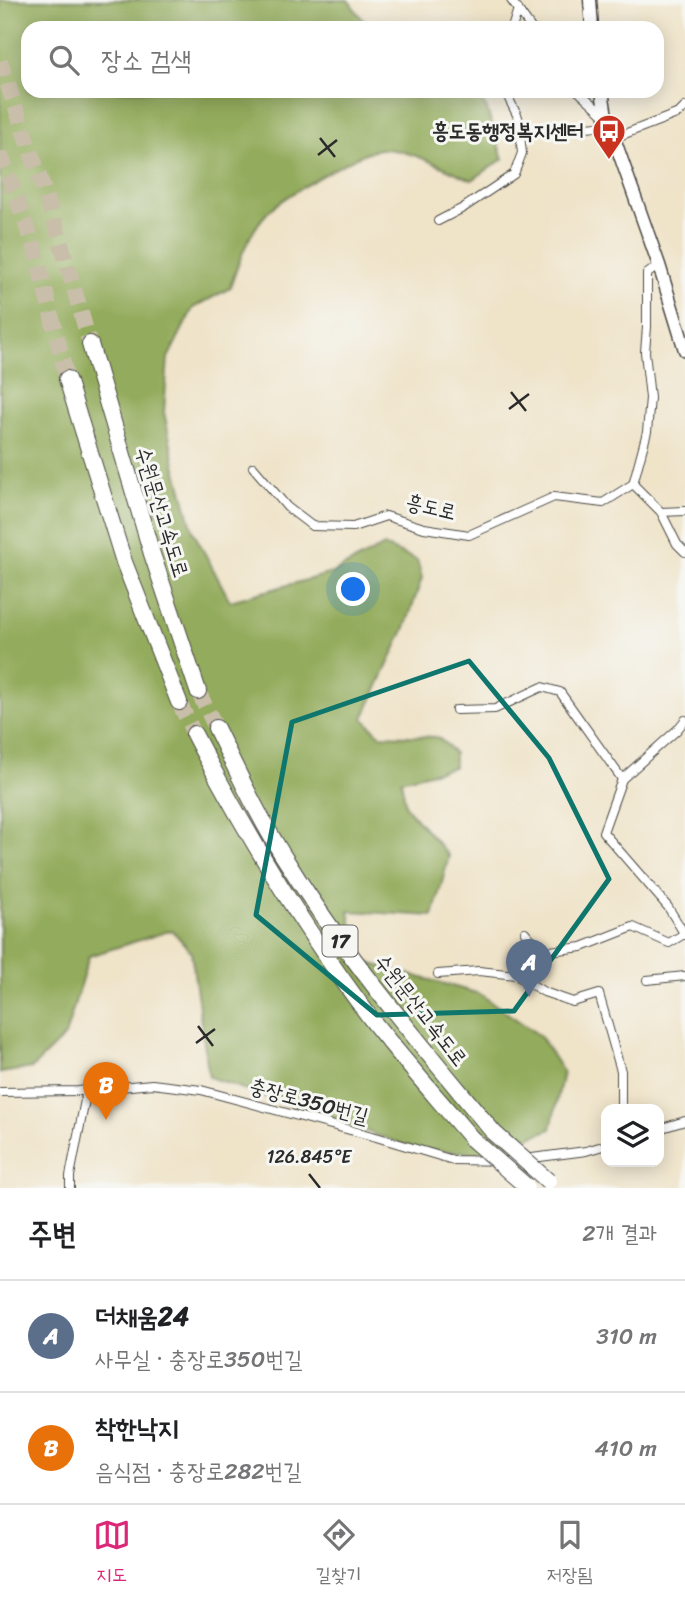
<!DOCTYPE html>
<html lang="ko">
<head>
<meta charset="utf-8">
<style>
	:root { --surface:#fff; --page:#f6f6f6; --text:#202124; --muted:#757577; --line:#e0e0e0; --accent:#db2777 }
	body { margin:0; font-family:Sriracha,"Poor Story",sans-serif; background:var(--page); color:var(--text) }
	.controls { position:absolute; right:21px; bottom:21px; display:grid; overflow:hidden; border-radius:14px; box-shadow:0 4px 18px #0003 }
	.controls button { width:63px; height:63px; display:grid; place-items:center; padding:0; border:0; border-bottom:2px solid var(--line); background:var(--surface); color:var(--text); font:35px sans-serif }
	.you { position:absolute; left:354px; top:590px; width:24px; height:24px; margin:-18px; border:5px solid #fff; border-radius:50%; background:#1a73e8; box-shadow:0 0 0 10px #1a73e833 }
	.badge { display:grid; place-items:center; width:46px; height:46px; border-radius:50%; background:var(--accent); color:#fff; font-size:23px; font-weight:700 }
	.pin { position:absolute; translate:-50% -58px; filter:drop-shadow(0 2px 4px #0008) }
	.pin::after { content:''; position:absolute; top:37px; width:24px; height:21px; background:inherit; clip-path:polygon(0 0,100% 0,50% 100%) }
	.list { margin:0; padding:0; list-style:none }
	h2 { display:flex; justify-content:space-between; align-items:center; height:91px; margin:0; padding:0 28px; font-size:30px }
	h2 small { font-size:23px; font-weight:400; color:var(--muted) }
	.list li { display:grid; grid-template-columns:46px 1fr auto; gap:21px; align-items:center; box-sizing:border-box; height:112px; padding:0 28px; border-top:2px solid var(--line) }
	.list b { display:block; font-size:26px; white-space:nowrap }
	.list p { margin:0; font-size:23px; white-space:nowrap; color:var(--muted) }
	.list em { font-size:23px; font-style:normal; color:var(--muted) }
	.icon { flex:none; width:38px; height:38px; fill:none; stroke:currentColor; stroke-width:2; stroke-linecap:round; stroke-linejoin:round }
	.map { position:relative; flex:none; width:685px; height:1188px; overflow:hidden }
	.search { position:absolute; background:var(--surface); box-shadow:0 4px 18px #0003; left:21px; right:21px; top:21px; height:77px; display:flex; align-items:center; gap:18px; box-sizing:border-box; padding:0 24px; border-radius:21px; color:var(--muted); font-size:26px }
	.sheet { height:315px; background:var(--surface) }
	nav { display:flex; justify-content:space-around; align-items:center; box-sizing:border-box; height:98px; border-top:2px solid var(--line); background:var(--surface); font-size:19px; color:var(--muted) }
	nav a { display:grid; justify-items:center; gap:4px }
	nav .on { color:var(--accent) }
	.map>svg:first-child { display:block }
	.forest { fill:#93ab5c; stroke:#5f6b44; stroke-width:2 }
	.lines { fill:none; stroke-linecap:round; stroke-linejoin:round }
	.highway-tunnel { stroke:#c8bea9; stroke-width:16; stroke-dasharray:16 8; stroke-linecap:butt }
	.street-casing { stroke:#484743; stroke-width:10 }
	.secondary-casing { stroke:#484743; stroke-width:15 }
	.highway-casing { stroke:#484743; stroke-width:18 }
	.street { stroke:#fff; stroke-width:8 }
	.secondary { stroke:#fff; stroke-width:12 }
	.highway { stroke:#fff; stroke-width:16 }
	.highway-bridge-casing { stroke:#484743; stroke-width:18; stroke-linecap:butt }
	.highway-bridge { stroke:#fff; stroke-width:16 }
	.marked { fill:none; stroke:#0f766e; stroke-width:5; stroke-linejoin:round }
	.ticks { fill:none; stroke:#2b2b2b; stroke-width:2.5 }
	.labels { text-anchor:middle; dominant-baseline:central; stroke-width:6; stroke-linejoin:round; paint-order:stroke }
	.shield { fill:#f6f6f2; stroke:#686867; stroke-width:2 }
	.shield-label { font-size:19px; font-weight:bold; fill:#2b2b2b }
	.poi-label { font-size:21px; font-weight:bold; fill:#2b2b2b; stroke:#f6f6f2; text-anchor:end }
	.street-label { font-size:21px; fill:#2b2b2b; stroke:#f6f6f2 }
	.ticks-label { font-size:18px; text-anchor:middle; fill:#2b2b2b; stroke:#f6f6f2; stroke-width:6; stroke-linejoin:round; paint-order:stroke }
</style>
</head>
<body>
<div class="map">
<svg width="685" height="1188" viewBox="0 0 685 1188">
	<rect width="100%" height="100%" fill="#f6f6f2"/>
	<filter id="ink" filterUnits="userSpaceOnUse"><feTurbulence type="fractalNoise" baseFrequency=".0143" numOctaves="2"/><feDisplacementMap in="SourceGraphic" scale="14" xChannelSelector="R" yChannelSelector="G"/><feConvolveMatrix kernelMatrix="1 2 1 2 8 2 1 2 1" color-interpolation-filters="sRGB"/></filter>
	<filter id="wash" filterUnits="userSpaceOnUse"><feTurbulence type="fractalNoise" baseFrequency=".00686" numOctaves="4" result="noise"/><feDisplacementMap in="SourceGraphic" scale="28" xChannelSelector="R" yChannelSelector="G"/><feGaussianBlur stdDeviation="1.57" result="paint"/><feColorMatrix in="noise" values="0 0 0 0 0 0 0 0 0 0 0 0 0 0 0 0 0 1.4 0 .05"/><feComposite in="paint" operator="in"/></filter>
	<g filter="url(#wash)">
		<rect width="100%" height="100%" fill="#efe3c8"/>
		<path class="forest" d="M 0,0 L 348,0 L 369,28 L 28,28 L 28,91 L 474,91 L 486,107 L 503,159 L 472,180 C 446,169 408,148 380,149 C 364,149 281,198 268,212 C 248,233 239,261 230,288 L 193,308 L 168,358 L 164,412 L 175,464 L 193,531 L 230,601 L 332,573 L 384,546 L 417,560 L 422,578 L 405,628 L 363,718 L 380,735 L 437,737 L 446,744 L 454,753 L 454,767 L 401,780 L 406,807 L 449,856 L 433,916 L 349,911 L 358,960 L 480,994 L 540,1036 L 563,1072 L 551,1129 L 486,1154 L 417,1149 L 209,1077 L 191,952 L 172,930 L 89,956 L 65,1036 L 32,1068 L 0,1073 Z"/>
	</g>
	<g filter="url(#ink)">
		<g class="lines">
			<path class="highway-tunnel" d="M 0,61 L 56,226 L 90,344
				M 0,153 L 35,249 L 67,379
				M 198,691 L 216,728
				M 179,702 L 194,734"/>
			<defs>
				<path id="street" d="M 511,0 L 531,28
					M 512,28 L 518,9
					M 578,91 L 606,116
					M 554,125 L 573,128 L 610,125
					M 614,138 L 679,113 L 685,107
					M 438,221 L 463,208 L 514,174 L 522,153 L 518,117 L 505,91
					M 253,467 L 287,507 L 312,526 L 353,527 L 386,516 L 424,528 L 469,535 L 554,497 L 603,503 L 633,484 L 661,512 L 677,544 L 685,552
					M 633,484 L 647,432 L 650,398 L 645,352 L 647,327 L 647,274 L 659,265
					M 661,512 L 685,511
					M 456,710 L 495,709 L 542,687 L 560,692 L 622,779
					M 685,720 L 677,730 L 622,779 L 603,832 L 668,907 L 685,935
					M 525,932 L 542,952 L 582,947 L 633,927 L 669,943 L 684,934
					M 438,974 L 479,971 L 516,975 L 544,992 L 573,1002 L 599,994 L 621,1071 L 621,1109
					M 647,980 L 685,976
					M 0,1092 L 78,1091 L 152,1084 L 201,1090 L 376,1137 L 453,1160 L 509,1161 L 586,1151 L 606,1145
					M 659,1129 L 685,1121
					M 70,1188 L 70,1176 L 87,1090"/>
				<path id="secondary" d="M 590,0 L 592,28
					M 602,91 L 606,116 L 659,265 L 685,350"/>
				<path id="highway" d="M 90,344 L 152,554 L 198,691
					M 67,379 L 124,562 L 179,702
					M 216,728 C 239,775 261,822 289,865 C 349,961 422,1046 494,1133
					M 194,734 C 247,836 305,932 375,1024 C 406,1063 439,1100 471,1138"/>
			</defs>
			<use href="#street" class="street-casing"/>
			<use href="#secondary" class="secondary-casing"/>
			<use href="#highway" class="highway-casing"/>
			<use href="#street" class="street"/>
			<use href="#secondary" class="secondary"/>
			<use href="#highway" class="highway"/>
			<defs>
				<path id="highway-bridge" d="M 494,1133 L 548,1181
					M 471,1138 L 526,1186"/>
			</defs>
			<use href="#highway-bridge" class="highway-bridge-casing"/>
			<use href="#highway-bridge" class="highway-bridge"/>
		</g>
	</g>
	<path class="marked" d="M 469,661 L 549,758 L 609,879 L 514,1011 L 377,1015 L 256,915 L 292,722 Z"/>
	<path class="ticks" d="M 320,138 L 335,157M 318,155 L 337,140M 511,392 L 526,411M 509,409 L 529,394M 198,1026 L 213,1046M 196,1043 L 215,1029M 309,1174 L 320,1188"/>
	<defs>
		<symbol id="bus-pin" viewBox="-11 -11 22 30"><path d="M0 17L-7.5 6A9.5 9.5 0 1 1 7.5 6Z" fill="#c8321e" stroke="#f6f6f2"/><path d="M-5-6H5V4H4V6H2V4H-2V6H-4V4H-5ZM-3.5-4V0h7V-4ZM-3.5 1.2v1.5H-2V1.2ZM2 1.2v1.5H3.5V1.2Z" fill="#fff"/></symbol>
	</defs>
	<g fill-rule="evenodd">
		<use href="#bus-pin" x="590" y="112" width="38" height="52"/>
	</g>
	<g class="labels">
		<rect class="shield" x="322.5" y="925.5" width="35" height="31" rx="5"/>
		<g class="shield-label">
			<text x="340" y="941">17</text>
		</g>
		<g class="poi-label">
			<text x="584" y="131">흥도동행정복지센터</text>
		</g>
		<g class="street-label">
			<text transform="translate(431 507) rotate(13)">흥도로</text>
			<text transform="translate(162 512) rotate(73)">수원문산고속도로</text>
			<text transform="translate(421 1010) rotate(52)">수원문산고속도로</text>
			<text transform="translate(309 1101) rotate(15)">충장로350번길</text>
		</g>
	</g>
	<g class="ticks-label">
		<text x="309" y="1163">126.845°E</text>
	</g>
</svg>
<div class="controls">
<button><svg class="icon" aria-label="layers" viewBox="0 0 24 24"><path d="M12 4l9 5-9 5-9-5zM3 14l9 5 9-5"/></svg></button>
</div>
<div class="you"></div>
<div class="pin badge" style="left:529px;top:997px;background:#5c6f8a">A</div>
<div class="pin badge" style="left:106px;top:1120px;background:#e8710a">B</div>
<div class="search"><svg class="icon" aria-label="search" viewBox="0 0 24 24"><circle cx="10" cy="10" r="6"/><path d="M15 15l6 6"/></svg>장소 검색</div>
</div>
<section class="sheet">
<h2>주변<small>2개 결과</small></h2>
<ul class="list">
<li><span class="badge" style="background:#5c6f8a">A</span><div><b>더채움24</b><p>사무실 · 충장로350번길</p></div><em>310 m</em></li>
<li><span class="badge" style="background:#e8710a">B</span><div><b>착한낙지</b><p>음식점 · 충장로282번길</p></div><em>410 m</em></li>
</ul>
</section>
<nav>
<a class="on"><svg class="icon" aria-label="map" viewBox="0 0 24 24"><path d="M3 6l6-2 6 2 6-2v14l-6 2-6-2-6 2zM9 4v14M15 6v14"/></svg>지도</a>
<a><svg class="icon" aria-label="directions" viewBox="0 0 24 24"><path d="M12 3l9 9-9 9-9-9zM9 14v-3h6M13 9l2 2-2 2"/></svg>길찾기</a>
<a><svg class="icon" aria-label="saved" viewBox="0 0 24 24"><path d="M7 4h10v16l-5-4-5 4z"/></svg>저장됨</a>
</nav>
</body>
</html>
